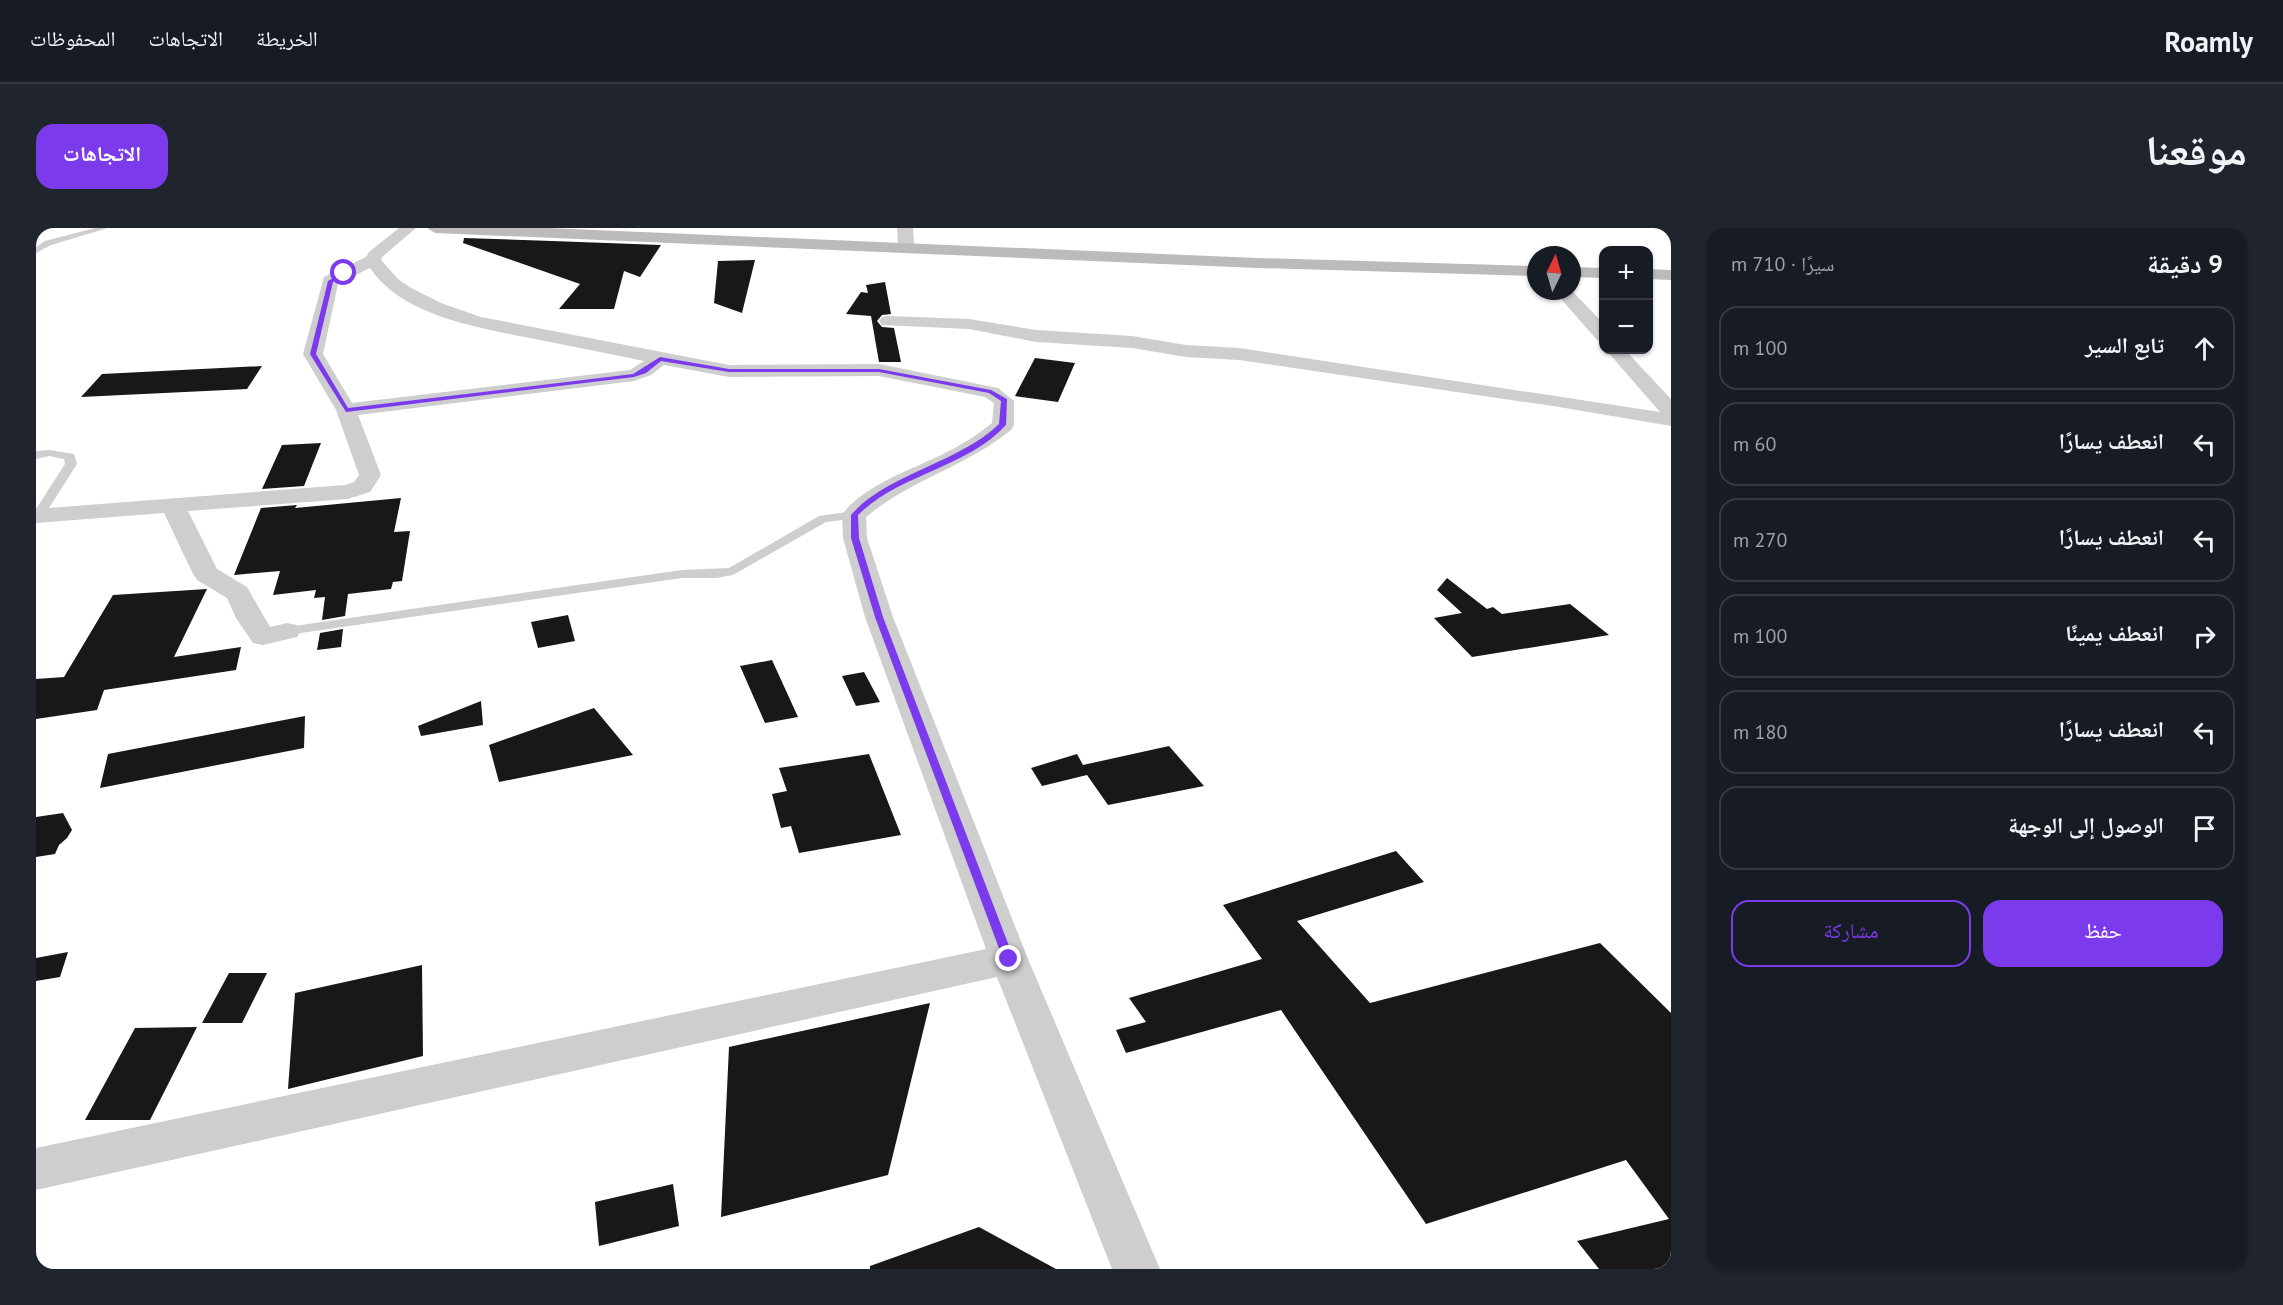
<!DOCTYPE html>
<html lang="ar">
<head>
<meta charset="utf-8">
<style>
	:root { --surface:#171b24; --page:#20242c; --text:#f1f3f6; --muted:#9ea1a6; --line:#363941; --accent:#7c3aed }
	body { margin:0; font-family:"PT Sans","Noto Naskh Arabic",sans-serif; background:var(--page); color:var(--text); direction:rtl }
	.controls { position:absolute; right:18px; top:18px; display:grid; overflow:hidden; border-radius:12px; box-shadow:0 2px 4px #0004 }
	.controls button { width:54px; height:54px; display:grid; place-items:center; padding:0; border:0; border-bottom:2px solid var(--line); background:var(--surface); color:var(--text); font:30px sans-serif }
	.compass { position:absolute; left:1491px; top:18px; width:54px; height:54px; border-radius:50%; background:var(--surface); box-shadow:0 2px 4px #0004; rotate:5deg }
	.stop { position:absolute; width:18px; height:18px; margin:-14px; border:4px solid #7c3aed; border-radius:50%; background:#fff }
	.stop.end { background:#7c3aed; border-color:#fff; box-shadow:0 2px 6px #0008 }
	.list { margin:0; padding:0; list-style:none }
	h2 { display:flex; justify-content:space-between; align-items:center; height:78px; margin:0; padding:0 24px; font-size:26px }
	h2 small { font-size:20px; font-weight:400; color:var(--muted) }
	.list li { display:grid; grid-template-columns:39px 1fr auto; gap:18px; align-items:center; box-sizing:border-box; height:84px; margin:0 12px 12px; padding:0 12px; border:2px solid var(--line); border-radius:18px }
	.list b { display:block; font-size:22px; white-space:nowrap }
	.list em { font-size:20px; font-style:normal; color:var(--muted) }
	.actions { display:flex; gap:12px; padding:18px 24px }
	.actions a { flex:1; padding:14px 0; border:2px solid var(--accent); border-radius:18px; text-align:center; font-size:21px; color:var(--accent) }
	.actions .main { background:var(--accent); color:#fff }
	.icon { flex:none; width:33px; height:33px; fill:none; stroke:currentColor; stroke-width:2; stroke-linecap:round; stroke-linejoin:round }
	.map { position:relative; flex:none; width:1635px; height:1041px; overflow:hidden; direction:ltr; border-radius:18px }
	header { display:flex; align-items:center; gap:36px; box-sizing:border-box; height:84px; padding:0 30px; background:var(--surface); border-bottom:2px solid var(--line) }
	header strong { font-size:28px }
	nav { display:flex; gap:33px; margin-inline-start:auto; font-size:21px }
	.intro { display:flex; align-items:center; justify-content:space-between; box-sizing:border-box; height:144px; padding:0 36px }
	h1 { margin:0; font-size:42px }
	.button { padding:15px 27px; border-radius:18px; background:var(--accent); color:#fff; font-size:21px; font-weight:700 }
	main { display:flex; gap:36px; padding:0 36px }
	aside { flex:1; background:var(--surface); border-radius:18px; box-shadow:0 2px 4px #0004 }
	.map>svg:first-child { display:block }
	.building { fill:#181818 }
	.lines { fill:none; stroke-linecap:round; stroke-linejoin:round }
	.lane { fill:#cecece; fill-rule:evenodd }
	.street { fill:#cecece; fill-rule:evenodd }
	.secondary { fill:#bbb; fill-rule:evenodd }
	.route { fill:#7c3aed }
</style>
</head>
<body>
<header>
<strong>Roamly</strong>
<nav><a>الخريطة</a><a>الاتجاهات</a><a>المحفوظات</a></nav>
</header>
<div class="intro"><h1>موقعنا</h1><a class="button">الاتجاهات</a></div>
<main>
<aside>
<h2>9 دقيقة<small>سيرًا · 710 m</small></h2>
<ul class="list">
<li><svg class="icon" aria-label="ahead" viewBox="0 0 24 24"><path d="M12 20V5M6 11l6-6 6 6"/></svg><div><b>تابع السير</b></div><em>100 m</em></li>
<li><svg class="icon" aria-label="left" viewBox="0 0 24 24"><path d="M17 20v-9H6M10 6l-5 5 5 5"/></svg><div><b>انعطف يسارًا</b></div><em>60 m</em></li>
<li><svg class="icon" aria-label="left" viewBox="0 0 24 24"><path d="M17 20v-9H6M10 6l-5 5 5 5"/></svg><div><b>انعطف يسارًا</b></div><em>270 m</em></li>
<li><svg class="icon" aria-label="right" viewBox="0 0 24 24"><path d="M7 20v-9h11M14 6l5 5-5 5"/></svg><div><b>انعطف يمينًا</b></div><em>100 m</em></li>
<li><svg class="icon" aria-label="left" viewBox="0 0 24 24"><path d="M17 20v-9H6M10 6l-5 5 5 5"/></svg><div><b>انعطف يسارًا</b></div><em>180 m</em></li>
<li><svg class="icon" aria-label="arrive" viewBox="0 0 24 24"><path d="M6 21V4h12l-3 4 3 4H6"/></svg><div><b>الوصول إلى الوجهة</b></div></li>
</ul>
<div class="actions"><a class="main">حفظ</a><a>مشاركة</a></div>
</aside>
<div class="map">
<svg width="1635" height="1041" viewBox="0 0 1635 1041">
	<rect width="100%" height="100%" fill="#fff"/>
	<path class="building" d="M 428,10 L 516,13 L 625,17 L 604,49 L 588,43 L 578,81 L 523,81 L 544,56 L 427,15 Z
		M 719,32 L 706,85 L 678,75 L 682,33 Z
		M 849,54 L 855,86 L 846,87 L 841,93 L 846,99 L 858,100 L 865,134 L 843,134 L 835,88 L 810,86 L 825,64 L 832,65 L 830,57 Z
		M 999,130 L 1039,135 L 1022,174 L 979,168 Z
		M 226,138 L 211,161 L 45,169 L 66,146 Z
		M 285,215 L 268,258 L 226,261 L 246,217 Z
		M 365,270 L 358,304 L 374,303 L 366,353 L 357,354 L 355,361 L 312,366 L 309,388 L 286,392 L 289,369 L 278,370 L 280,362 L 237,367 L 244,343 L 198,347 L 225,280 L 261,277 L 259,280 Z
		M 1411,350 L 1451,381 L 1457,379 L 1466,386 L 1534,376 L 1573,407 L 1436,429 L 1398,390 L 1426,385 L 1401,362 Z
		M 171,361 L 138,429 L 205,419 L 200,442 L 68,462 L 61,482 L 0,491 L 0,451 L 28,449 L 77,367 Z
		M 532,387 L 539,413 L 502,420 L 495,394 Z
		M 307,401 L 305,419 L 281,422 L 284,405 Z
		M 736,432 L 762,489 L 729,495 L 704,438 Z
		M 828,444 L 844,474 L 820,478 L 806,448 Z
		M 445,473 L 447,497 L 385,508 L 382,498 Z
		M 558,480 L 597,527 L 463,554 L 453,517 Z
		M 269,488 L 268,520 L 64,560 L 72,526 Z
		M 1133,518 L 1168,558 L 1072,577 L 1051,547 L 1006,558 L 995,540 L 1041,526 L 1047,537 Z
		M 833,526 L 865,607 L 763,625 L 755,598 L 745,600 L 736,566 L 751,563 L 743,540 Z
		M 27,585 L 36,602 L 31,610 L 23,617 L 19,626 L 0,629 L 0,589 Z
		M 1360,623 L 1388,654 L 1261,693 L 1334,775 L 1564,715 L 1635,785 L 1635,1041 L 1563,1041 L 1541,1013 L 1633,991 L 1590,932 L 1390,996 L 1245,782 L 1090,825 L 1080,802 L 1110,794 L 1093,770 L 1226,731 L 1187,677 Z
		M 32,724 L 24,749 L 0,753 L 0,730 Z
		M 386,737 L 387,828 L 252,861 L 259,765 Z
		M 193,745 L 231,745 L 206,795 L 166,795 Z
		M 894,775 L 852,947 L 685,989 L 693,819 Z
		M 161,799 L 114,892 L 49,892 L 99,800 Z
		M 637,956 L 643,998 L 563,1018 L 559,974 Z
		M 943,999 L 1020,1041 L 834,1041 L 834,1038 Z"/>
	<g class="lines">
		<path class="lane" d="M 59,0 L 72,0 L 15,17 L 0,25 L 0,19 L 9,13 Z
			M 13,222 L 38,226 L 41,236 L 6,291 L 0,291 L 0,281 L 29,236 L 28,231 L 13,228 L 0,231 L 0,223 Z
			M 818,283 L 822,284 L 824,287 L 822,290 L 790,294 L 697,347 L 680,350 L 646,350 L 251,407 L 244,403 L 251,399 L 646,342 L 693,340 L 783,288 Z"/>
		<path class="street" d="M 363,0 L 380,0 L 346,29 L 345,32 L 362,51 L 375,60 L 405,75 L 445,89 L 693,137 L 843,136 L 962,160 L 978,173 L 978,197 L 975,202 C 931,238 874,252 830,289 L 831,310 L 857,389 L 992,731 L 1124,1041 L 1076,1041 L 961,749 L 0,962 L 0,920 L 950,721 L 829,389 L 807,310 L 806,287 C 826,258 875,242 905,227 C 924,218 940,208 956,195 L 958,175 L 949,169 L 843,148 L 693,149 L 628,137 L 615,147 L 598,153 L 322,187 L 345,247 L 334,264 L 312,271 L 152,283 L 181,341 L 211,359 L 234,399 L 251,395 L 261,397 L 265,403 L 261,409 L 227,417 L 217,415 L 200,390 L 191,370 L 161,352 L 157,346 L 128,285 L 0,295 L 0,281 L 309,257 L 318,254 L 323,247 L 300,182 L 267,126 L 288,49 L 330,29 L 333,24 ZM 334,40 C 367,90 450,101 504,112 C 539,119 574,126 608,133 L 594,142 L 316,175 L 287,126 L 302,56 Z
			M 861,0 L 877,0 L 878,18 L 876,21 L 870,23 L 862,18 Z
			M 1518,63 L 1536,63 L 1568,96 L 1568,113 L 1561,112 Z
			M 852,88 L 933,91 L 1000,102 L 1096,108 L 1150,117 L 1203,120 L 1624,184 L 1570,122 L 1589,122 L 1635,171 L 1635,198 L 1523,179 L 1203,132 L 1150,129 L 1096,120 L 1000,114 L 933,101 L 846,97 L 843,93 L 846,89 Z"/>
		<path class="secondary" d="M 391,0 L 512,0 L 1221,30 L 1500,38 L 1500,48 L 1221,40 L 399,5 Z
			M 1536,39 L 1568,40 L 1568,50 L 1536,49 Z
			M 1612,41 L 1635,42 L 1635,52 L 1612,51 Z"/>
	</g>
	<path class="route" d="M 308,44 L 310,46 L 297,54 L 280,126 L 312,180 L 597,146 L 624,129 L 693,141 L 843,141 L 955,162 L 971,171 L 970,197 C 931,240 863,246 822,287 L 823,310 L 847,389 L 978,731 L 977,734 L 968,734 L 967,731 L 839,389 L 815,310 L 815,287 C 850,246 923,235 963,196 L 965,173 L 953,165 L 843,144 L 693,144 L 625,133 L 610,145 L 598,149 L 310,184 L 274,126 L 292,53 Z"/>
</svg>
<div class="controls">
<button>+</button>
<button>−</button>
</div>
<svg class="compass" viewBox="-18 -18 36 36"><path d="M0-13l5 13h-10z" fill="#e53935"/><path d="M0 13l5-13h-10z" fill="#9ea1a6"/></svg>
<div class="stop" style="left:308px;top:45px"></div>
<div class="stop end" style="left:973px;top:731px"></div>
</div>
</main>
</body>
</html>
